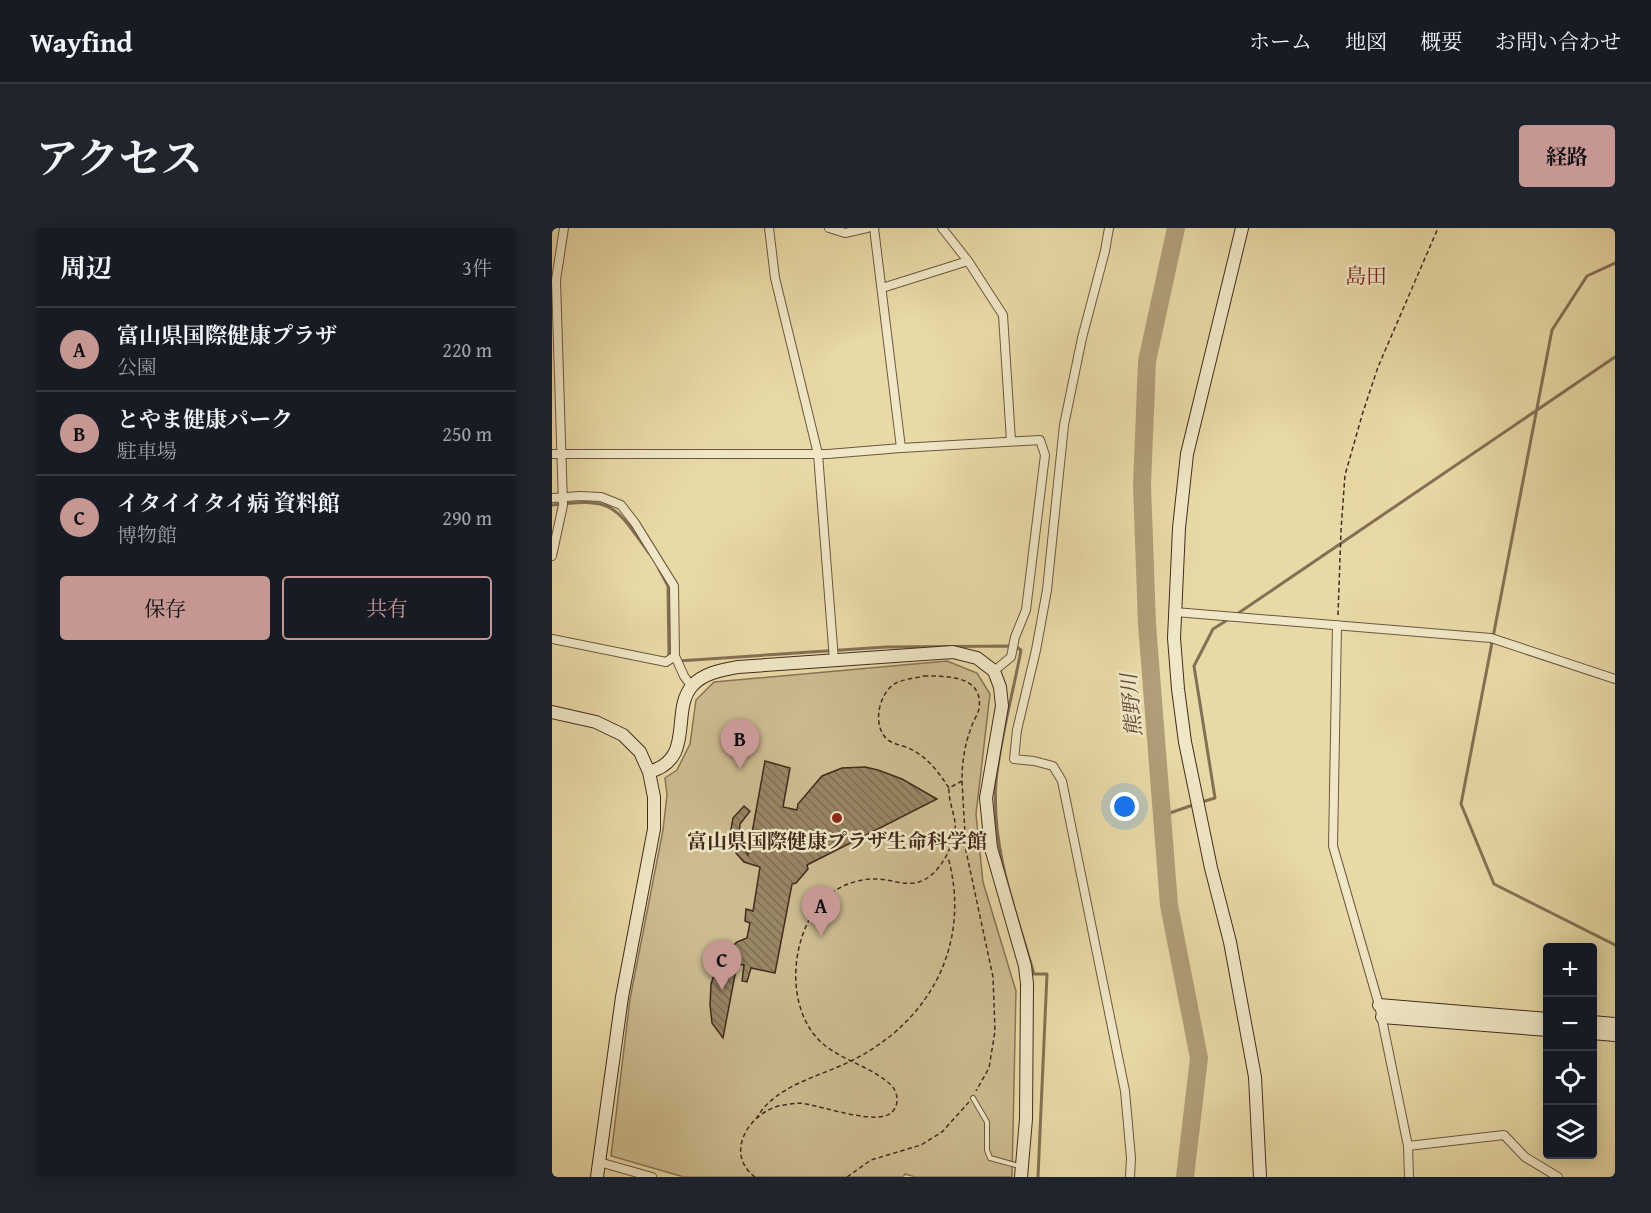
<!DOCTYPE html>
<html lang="ja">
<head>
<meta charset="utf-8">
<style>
	:root { --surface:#171b24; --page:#20242c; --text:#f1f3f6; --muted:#9ea1a6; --line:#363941; --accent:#c59692 }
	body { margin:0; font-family:"Gentium Book Plus","Noto Serif JP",serif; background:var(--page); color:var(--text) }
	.controls { position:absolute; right:18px; bottom:18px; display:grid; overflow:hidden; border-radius:6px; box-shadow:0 3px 15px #0003 }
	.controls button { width:54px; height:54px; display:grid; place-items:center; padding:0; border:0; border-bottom:2px solid var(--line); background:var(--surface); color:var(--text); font:30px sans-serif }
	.you { position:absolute; left:573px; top:579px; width:21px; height:21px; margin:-15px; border:4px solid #fff; border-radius:50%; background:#1a73e8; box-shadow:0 0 0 9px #1a73e833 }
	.badge { display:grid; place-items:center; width:39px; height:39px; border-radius:50%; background:var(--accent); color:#111; font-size:20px; font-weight:700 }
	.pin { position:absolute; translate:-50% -50px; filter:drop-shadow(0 2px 3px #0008) }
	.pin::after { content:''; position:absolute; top:32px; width:21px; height:18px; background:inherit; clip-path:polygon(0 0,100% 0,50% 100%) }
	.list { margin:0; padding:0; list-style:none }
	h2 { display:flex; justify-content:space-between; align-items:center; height:78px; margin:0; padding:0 24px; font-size:26px }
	h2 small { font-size:20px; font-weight:400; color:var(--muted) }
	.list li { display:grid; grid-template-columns:39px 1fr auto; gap:18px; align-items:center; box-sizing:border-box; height:84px; padding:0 24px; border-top:2px solid var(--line) }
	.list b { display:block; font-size:22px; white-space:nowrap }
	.list p { margin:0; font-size:20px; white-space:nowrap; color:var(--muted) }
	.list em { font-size:20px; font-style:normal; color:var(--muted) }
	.actions { display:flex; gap:12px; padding:18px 24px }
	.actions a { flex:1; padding:14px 0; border:2px solid var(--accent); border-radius:6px; text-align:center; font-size:21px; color:var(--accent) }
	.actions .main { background:var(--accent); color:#111 }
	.icon { flex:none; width:33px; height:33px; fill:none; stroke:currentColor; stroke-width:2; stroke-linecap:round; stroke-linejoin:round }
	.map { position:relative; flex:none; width:1063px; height:949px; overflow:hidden; border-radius:6px }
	header { display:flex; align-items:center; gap:36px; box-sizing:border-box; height:84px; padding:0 30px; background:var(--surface); border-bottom:2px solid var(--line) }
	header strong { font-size:28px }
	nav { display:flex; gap:33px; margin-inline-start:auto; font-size:21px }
	.intro { display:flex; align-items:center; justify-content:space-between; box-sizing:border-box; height:144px; padding:0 36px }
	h1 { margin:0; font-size:42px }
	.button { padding:15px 27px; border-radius:6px; background:var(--accent); color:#111; font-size:21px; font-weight:700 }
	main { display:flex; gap:36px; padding:0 36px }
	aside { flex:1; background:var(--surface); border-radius:6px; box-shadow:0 3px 15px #0003 }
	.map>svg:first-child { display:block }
	.green { fill:#ccbc90; stroke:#887457; stroke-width:1.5 }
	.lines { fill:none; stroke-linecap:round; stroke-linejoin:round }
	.stream { stroke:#847054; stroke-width:3 }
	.river { stroke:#b09e78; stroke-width:18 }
	.building { fill:url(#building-back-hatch); stroke:#432b1e; stroke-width:1.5 }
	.lane-casing { stroke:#6c5740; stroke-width:6 }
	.street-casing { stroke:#6c5740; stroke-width:10 }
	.secondary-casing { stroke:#432b1e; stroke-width:14 }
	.path { stroke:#432b1e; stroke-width:1.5; stroke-dasharray:4.5 3; stroke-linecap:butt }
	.lane { stroke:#f0e7c6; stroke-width:4 }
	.street { stroke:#f0e7c6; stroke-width:8 }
	.secondary { stroke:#f0e7c6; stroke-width:12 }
	.poi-dot { fill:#8f2418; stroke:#f0e7c6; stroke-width:2 }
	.labels { text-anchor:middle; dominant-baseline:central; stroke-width:5; stroke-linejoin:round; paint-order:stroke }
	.poi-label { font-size:20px; font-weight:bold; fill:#432b1e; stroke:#f0e7c6 }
	.neighbourhood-label { font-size:21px; fill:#7a1f14; stroke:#f0e7c6 }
	.water-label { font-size:21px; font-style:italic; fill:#5e4834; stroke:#f0e7c6 }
</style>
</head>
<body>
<header>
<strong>Wayfind</strong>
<nav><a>ホーム</a><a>地図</a><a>概要</a><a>お問い合わせ</a></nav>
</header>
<div class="intro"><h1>アクセス</h1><a class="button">経路</a></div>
<main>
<aside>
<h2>周辺<small>3件</small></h2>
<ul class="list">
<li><span class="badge">A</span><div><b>富山県国際健康プラザ</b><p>公園</p></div><em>220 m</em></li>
<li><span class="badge">B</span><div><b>とやま健康パーク</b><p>駐車場</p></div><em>250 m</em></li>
<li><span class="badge">C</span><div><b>イタイイタイ病 資料館</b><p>博物館</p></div><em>290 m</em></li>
</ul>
<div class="actions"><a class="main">保存</a><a>共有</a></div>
</aside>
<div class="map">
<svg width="1063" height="949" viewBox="0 0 1063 949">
	<defs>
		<pattern id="building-back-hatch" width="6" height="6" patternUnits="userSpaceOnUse" patternTransform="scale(1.5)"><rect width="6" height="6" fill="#998665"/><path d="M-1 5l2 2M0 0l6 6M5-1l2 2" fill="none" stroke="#7e6e53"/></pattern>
	</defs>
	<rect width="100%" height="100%" fill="#e8daa7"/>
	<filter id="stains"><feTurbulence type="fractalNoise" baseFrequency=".00333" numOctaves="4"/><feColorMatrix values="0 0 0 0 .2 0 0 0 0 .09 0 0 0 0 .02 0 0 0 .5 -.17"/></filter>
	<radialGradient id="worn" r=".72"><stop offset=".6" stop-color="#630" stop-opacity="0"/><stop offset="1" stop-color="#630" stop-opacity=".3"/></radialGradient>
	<path class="green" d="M 395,433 L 425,445 L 438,466 L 424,586 L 431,654 L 464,763 L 460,949 L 363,949 L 353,946 L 351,949 L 132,949 L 59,928 L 78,771 L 111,602 L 115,567 L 113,550 L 125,542 L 138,516 L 144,472 L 162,454 Z"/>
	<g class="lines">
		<path class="stream" d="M 1063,35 L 1035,48 L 1000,102 L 909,576 L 942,656 L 1063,717
			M 0,277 C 62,269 63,278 97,325
			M 107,341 L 116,358 L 117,427 L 120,429
			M 685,386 L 1063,129
			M 126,433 L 334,419 L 463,418 L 469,422 C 461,466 448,510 444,554 C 439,620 464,684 482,746 L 495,746 L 486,949
			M 650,574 L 663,570 L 642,438 L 661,401 L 677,391
			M 612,587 L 641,577"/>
		<path class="river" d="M 624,0 L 595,133 L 590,257 L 595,396 L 617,677 L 647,830 L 633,949"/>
	</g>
	<path class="building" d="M 213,533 L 238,540 L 231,579 L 245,582 L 246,576 L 270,548 L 290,540 L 313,539 L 326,542 L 350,551 L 385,571 L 255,637 L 256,641 L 244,655 L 240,656 L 223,745 L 199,740 L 195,754 L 190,753 L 192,737 L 185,736 L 171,810 L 160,795 L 158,777 L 159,756 L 165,738 L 176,723 L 185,714 L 195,710 L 198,695 L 193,693 L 194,681 L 201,683 L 208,639 L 192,634 L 184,625 L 178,614 L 179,601 L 181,590 L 192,578 L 198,583 L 188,596 L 187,613 L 196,627 Z"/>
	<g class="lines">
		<defs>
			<path id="lane" d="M 421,870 L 435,894 L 435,922 L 438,930 L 467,938"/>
			<path id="street" d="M 217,0 L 223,50 L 266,226 L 282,432
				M 277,0 L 293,5 L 315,0
				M 322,0 L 349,220
				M 390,0 L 416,33
				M 557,0 L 553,23 L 530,110 L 512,197 L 495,362 L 484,422 L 465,502 L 462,531 L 482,533 L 501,538 L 510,553 L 573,863 L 579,930 L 578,949
				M 330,60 L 416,33 L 451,87 L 459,213
				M 0,226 L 276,226 L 349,220 L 488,212 L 493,227 L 474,382 L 463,409 L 459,429 L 442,443
				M 0,270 L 28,268 L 49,269 L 69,277 L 83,295 L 122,358 L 123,428
				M 0,328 L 11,277 L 4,52 L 12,0
				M 623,384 L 939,410 L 1063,451
				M 785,397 L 781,618 L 827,777 L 856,918 L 857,949
				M 0,411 L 114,434 L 123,428 L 132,448 L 140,459
				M 856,918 L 952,907 L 973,929 L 1006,949
				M 47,934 L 100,949"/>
			<path id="secondary" d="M 690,0 L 635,226 L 627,300 L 622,410 L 626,461 L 633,514 L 659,640 L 678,714 L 703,849 L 708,949
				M 0,484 L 44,494 L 71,507 L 88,524 L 97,544 L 102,569 L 102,601 L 70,769 L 45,949
				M 97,544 C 144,531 118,483 140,458 C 151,445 170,442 186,439 L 401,424 L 425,430 L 442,443 L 448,459 L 450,478 L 434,570 L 439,620 L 473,738 L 475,756 L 474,891 L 469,949
				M 827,777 L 996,791
				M 830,789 L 996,802
				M 1040,794 L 1063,796
				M 1040,805 L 1063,807"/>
		</defs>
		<use href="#lane" class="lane-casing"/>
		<use href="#street" class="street-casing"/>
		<use href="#secondary" class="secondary-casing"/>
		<path class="path" d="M 786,387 L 789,302 L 793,247 L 811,184 L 826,139 L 886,0
			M 372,448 C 394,448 432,447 427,481 C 425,488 420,495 418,503 C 412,520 410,536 410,553 L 397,560 C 387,545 378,532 362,523 C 355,518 343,517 336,512 C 319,498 327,464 344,455 C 352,451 364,450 372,448 Z
			M 410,553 L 414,623 L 441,749 L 443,803 L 437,840 L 424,863
			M 204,891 C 223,857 267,849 299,833 C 378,794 420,716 396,629
			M 203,949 C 170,924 200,881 232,877 C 239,876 247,874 254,876 C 273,879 329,899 341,883 C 347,876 346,865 340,858 C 319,837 284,832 264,809 C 236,776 239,720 261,685 C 277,660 306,647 335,652 C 345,654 356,657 367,654 C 386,648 399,623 403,604 C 405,589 396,575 397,560
			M 295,949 L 319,932 L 369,917 L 390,904 L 417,874"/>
		<use href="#lane" class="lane"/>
		<use href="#street" class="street"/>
		<use href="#secondary" class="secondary"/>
	</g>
	<circle class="poi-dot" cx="285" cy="590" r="6"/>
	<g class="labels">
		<g class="poi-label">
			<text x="285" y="612">富山県国際健康プラザ生命科学館</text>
		</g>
		<g class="neighbourhood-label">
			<text x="814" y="47">島田</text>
		</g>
		<g class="water-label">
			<text transform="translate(579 477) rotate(-95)">熊野川</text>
		</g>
	</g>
	<rect width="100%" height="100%" filter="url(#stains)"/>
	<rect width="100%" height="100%" fill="url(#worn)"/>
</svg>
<div class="controls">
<button>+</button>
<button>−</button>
<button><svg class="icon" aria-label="locate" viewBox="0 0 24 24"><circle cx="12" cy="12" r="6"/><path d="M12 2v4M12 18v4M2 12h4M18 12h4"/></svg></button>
<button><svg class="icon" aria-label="layers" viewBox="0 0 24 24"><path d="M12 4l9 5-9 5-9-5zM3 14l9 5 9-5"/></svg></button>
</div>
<div class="you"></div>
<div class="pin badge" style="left:269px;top:708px">A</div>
<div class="pin badge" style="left:188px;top:541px">B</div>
<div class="pin badge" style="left:170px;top:762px">C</div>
</div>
</main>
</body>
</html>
